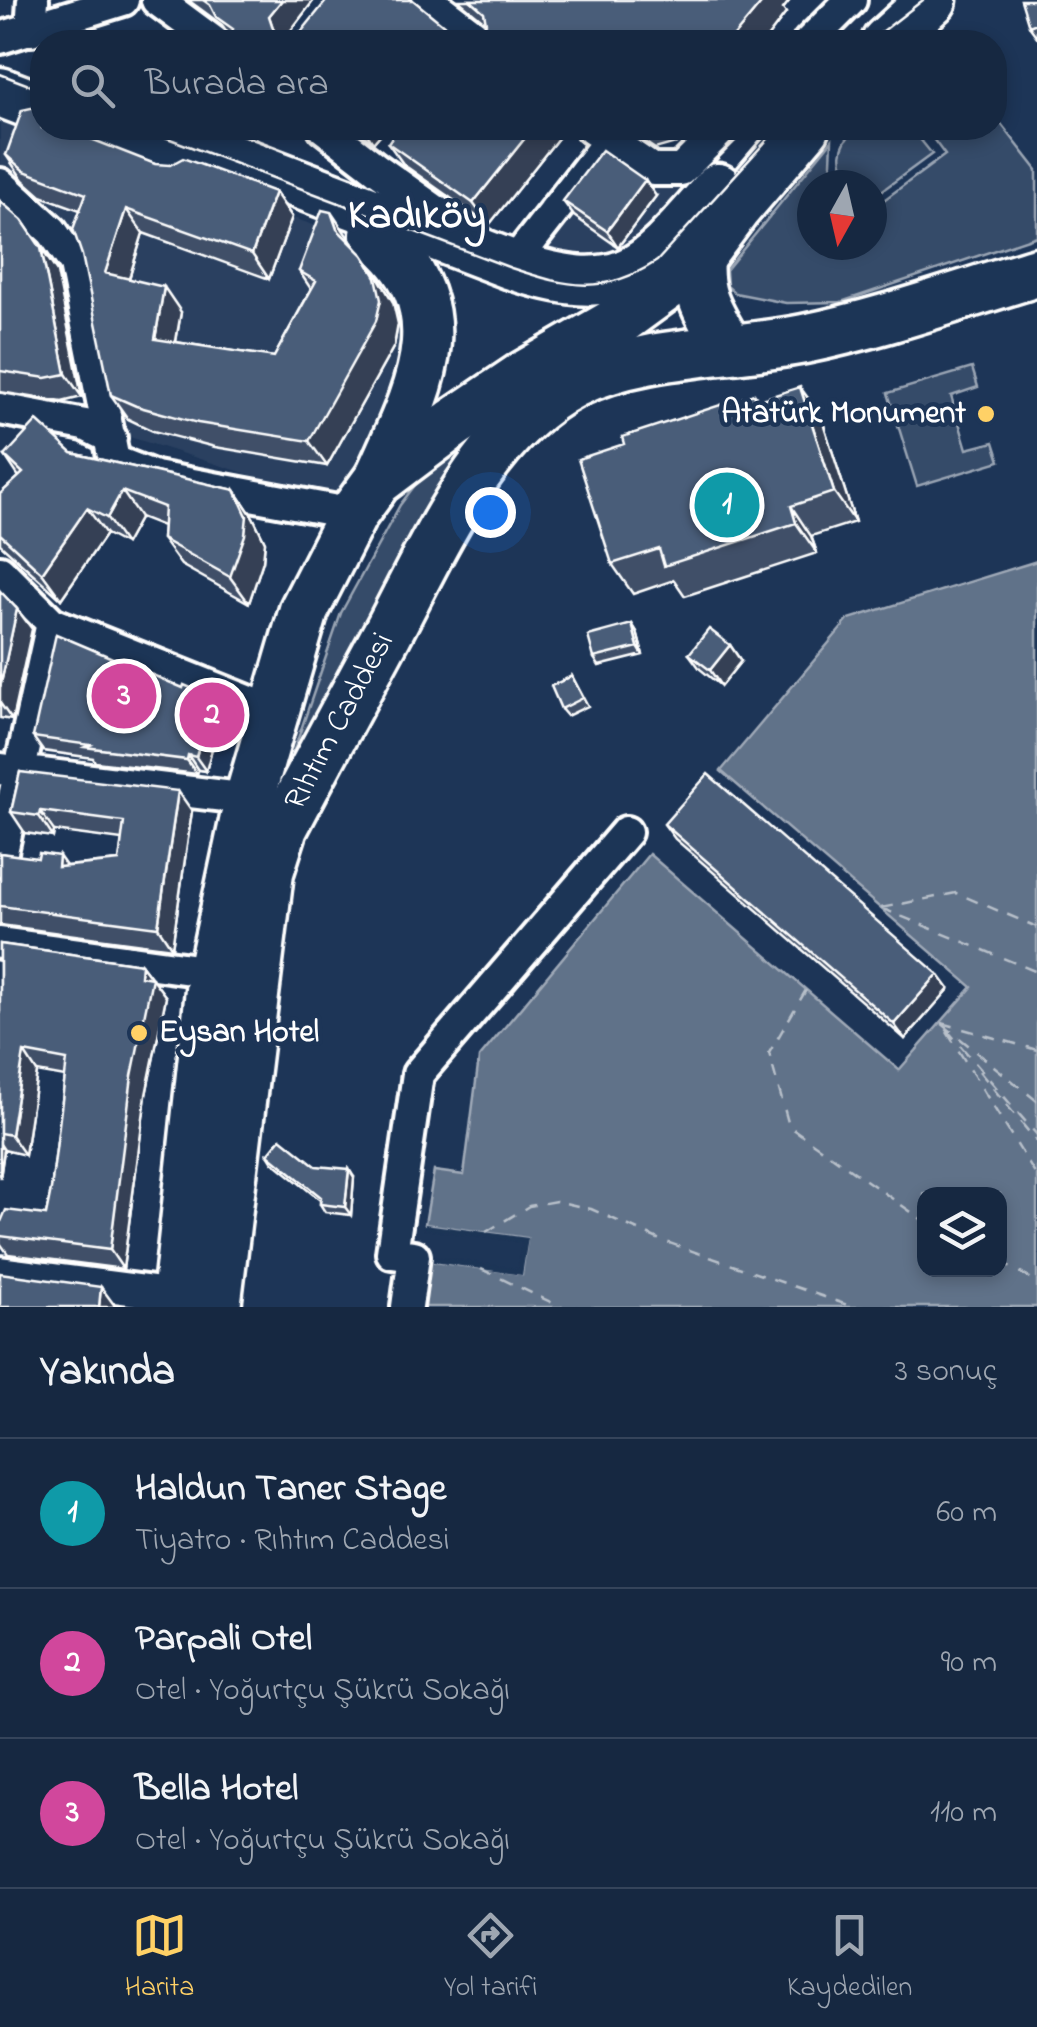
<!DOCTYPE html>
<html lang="tr">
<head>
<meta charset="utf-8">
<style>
	:root { --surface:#162841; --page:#1f3048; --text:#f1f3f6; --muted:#9ea6b1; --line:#35445a; --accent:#ffd166 }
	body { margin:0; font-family:"Indie Flower",sans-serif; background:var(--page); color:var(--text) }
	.controls { position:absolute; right:30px; bottom:30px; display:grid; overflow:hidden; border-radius:20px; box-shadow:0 5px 15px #0003 }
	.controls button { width:90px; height:90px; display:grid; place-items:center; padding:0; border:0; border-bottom:2px solid var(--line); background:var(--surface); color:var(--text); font:50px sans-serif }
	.compass { position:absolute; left:797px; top:170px; width:90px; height:90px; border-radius:50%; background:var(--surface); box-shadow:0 5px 15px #0003; rotate:188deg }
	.you { position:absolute; left:490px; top:512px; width:35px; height:35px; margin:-25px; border:8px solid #fff; border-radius:50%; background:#1a73e8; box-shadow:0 0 0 15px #1a73e833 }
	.badge { display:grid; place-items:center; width:65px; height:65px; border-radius:50%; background:var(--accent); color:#fff; font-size:32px; font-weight:700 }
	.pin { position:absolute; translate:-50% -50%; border:5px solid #fff; box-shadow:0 2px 10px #0006 }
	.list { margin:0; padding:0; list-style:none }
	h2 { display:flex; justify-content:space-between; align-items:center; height:130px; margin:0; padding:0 40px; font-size:42px }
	h2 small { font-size:32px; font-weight:400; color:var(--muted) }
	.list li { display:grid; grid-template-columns:65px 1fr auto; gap:30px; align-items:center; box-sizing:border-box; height:150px; padding:0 40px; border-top:2px solid var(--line) }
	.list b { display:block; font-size:38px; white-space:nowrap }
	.list p { margin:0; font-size:32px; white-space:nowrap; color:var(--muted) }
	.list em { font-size:32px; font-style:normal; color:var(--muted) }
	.icon { flex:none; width:55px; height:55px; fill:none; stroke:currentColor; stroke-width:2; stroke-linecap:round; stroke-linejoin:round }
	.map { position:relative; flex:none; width:1037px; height:1307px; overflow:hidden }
	.search { position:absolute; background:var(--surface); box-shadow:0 5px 15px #0003; left:30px; right:30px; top:30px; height:110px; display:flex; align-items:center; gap:25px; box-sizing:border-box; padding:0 35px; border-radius:40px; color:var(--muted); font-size:38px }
	.sheet { height:580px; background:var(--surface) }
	nav { display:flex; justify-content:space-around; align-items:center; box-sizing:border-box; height:140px; border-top:2px solid var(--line); background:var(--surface); font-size:28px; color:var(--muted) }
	nav a { display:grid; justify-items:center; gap:5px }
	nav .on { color:var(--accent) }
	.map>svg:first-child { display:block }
	.built { fill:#2a4161 }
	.green { fill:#364b69; stroke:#9aa5b4; stroke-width:2.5 }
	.water { fill:#617289; stroke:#a0aab8; stroke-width:2.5; fill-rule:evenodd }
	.pier { fill:#1d3557 }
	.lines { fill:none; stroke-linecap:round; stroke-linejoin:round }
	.ferry { stroke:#b8c0ca; stroke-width:2.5; stroke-dasharray:12 10; stroke-linecap:butt }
	.street-casing { stroke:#fff; stroke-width:38 }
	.primary-casing { stroke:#fff; stroke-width:55 }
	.street { stroke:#1d3557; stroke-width:30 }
	.primary { stroke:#1d3557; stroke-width:48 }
	.tram { stroke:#fff; stroke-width:2.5 }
	.wall { fill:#405068; stroke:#fff; stroke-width:2.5 }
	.shaded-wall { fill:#344155; stroke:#fff; stroke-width:2.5 }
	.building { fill:#4a5d79; stroke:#fff; stroke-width:2.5 }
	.poi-dot { fill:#ffd166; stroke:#1d3557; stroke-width:4 }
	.labels { text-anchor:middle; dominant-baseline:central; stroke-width:9; stroke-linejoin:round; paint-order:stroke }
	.poi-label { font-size:32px; font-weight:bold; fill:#fff; stroke:#1d3557; text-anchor:end }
	.street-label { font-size:32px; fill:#fff; stroke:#1d3557 }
	.district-label { font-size:42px; font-weight:bold; fill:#fff; stroke:#1d3557 }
</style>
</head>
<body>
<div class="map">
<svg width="1037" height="1307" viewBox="0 0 1037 1307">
	<rect width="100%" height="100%" fill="#1d3557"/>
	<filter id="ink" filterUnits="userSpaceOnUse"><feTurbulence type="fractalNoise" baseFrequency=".01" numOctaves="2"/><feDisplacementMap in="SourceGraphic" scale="20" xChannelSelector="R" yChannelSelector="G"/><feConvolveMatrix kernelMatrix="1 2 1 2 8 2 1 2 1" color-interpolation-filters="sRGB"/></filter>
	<g filter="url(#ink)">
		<path class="built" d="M 0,105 L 42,128 L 369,245 L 419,319 L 347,505 L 117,433 L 81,261 L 0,174 Z
			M 610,151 L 687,175 L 707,189 L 626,264 L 526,258 Z"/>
		<path class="green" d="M 995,116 L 1037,170 L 1037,236 L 841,302 L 786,303 L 735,293 L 727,286 L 726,270 L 832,140 L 831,163 L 838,185 L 812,185 L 812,245 L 872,245 L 872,185 L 849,185 C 839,160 836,147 856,128 L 911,128 L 932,154 L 876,195 L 881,202 L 945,155 L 925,128 L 994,128 Z
			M 972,368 L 978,387 L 951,396 L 967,449 L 994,442 L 1000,461 L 917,486 L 888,393 Z
			M 496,406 L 283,782 L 341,613 L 400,505 L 440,452 Z"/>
		<path class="water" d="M 1037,561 L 1037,1307 L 414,1307 L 420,1260 L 522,1274 L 527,1238 L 425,1224 L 434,1171 L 464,1175 L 479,1058 L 649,854 L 899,1070 L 972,987 L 721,771 L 849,619 ZM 924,1194 L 1000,1194 L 1000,1270 L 924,1270 Z"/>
		<path class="pier" d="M 425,1224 L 528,1238 L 522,1275 L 420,1260 L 421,1255 L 518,1269 L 522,1242 L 424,1229 Z"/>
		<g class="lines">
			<path class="ferry" d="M 881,908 L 1037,972
				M 881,908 L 956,893 L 1037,927
				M 806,990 L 769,1053 L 789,1126 L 924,1221
				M 942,1023 L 1037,1050
				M 947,1032 L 1037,1177
				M 979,1071 L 1037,1142
				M 1037,1101 L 941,1023 L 1037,1135
				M 486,1232 L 529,1206 L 556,1201 L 591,1209 L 658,1239 L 853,1307
				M 1000,1262 L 1037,1282
				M 481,1269 L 561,1307"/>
			<defs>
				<path id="street" d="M 157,0 L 214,42
					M 428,0 L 483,42
					M 31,30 L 33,0
					M 0,38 L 123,0
					M 809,42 L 851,0
					M 324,128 L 377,169 L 512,265 L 608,142
					M 591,128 L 653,170 L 681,170 L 723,128
					M 0,184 L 52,231 L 75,264 L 114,461 L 155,477 L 353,514
					M 0,409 L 85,425 L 111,438
					M 0,571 L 52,623 L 273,711
					M 0,769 L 249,799
					M 0,861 L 52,623
					M 0,943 L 212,972
					M 0,1272 L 177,1295
					M 407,1307 L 414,1256 L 392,1253 L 418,1074 L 626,832"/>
				<g id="primary">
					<path d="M 886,42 L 932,0"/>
					<path d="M 0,92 L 42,108"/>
					<path d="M 92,128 L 182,163"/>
					<path d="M 152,128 L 512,265 C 626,303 646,270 718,188"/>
					<path d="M 375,235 C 465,308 417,393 379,478"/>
					<path d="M 699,258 C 696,293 707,311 724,340"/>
					<path d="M 176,1307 L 212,972 L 249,799 L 304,610 L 353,514 L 377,481 L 454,423 L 525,375 L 620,320 L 672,282 L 699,258 L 735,210 L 805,128"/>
					<path id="s1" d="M 216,1307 L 269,872 L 283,828 C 317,763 352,699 387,634 C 433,548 483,429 574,383 C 644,349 729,354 804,339 C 883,323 960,295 1037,272"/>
				</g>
			</defs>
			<use href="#street" class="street-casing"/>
			<use href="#primary" class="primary-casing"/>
			<use href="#street" class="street"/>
			<use href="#primary" class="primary"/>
			<path class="tram" d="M 869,42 L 923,0
				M 0,74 L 42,90
				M 141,128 L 511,268 C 569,287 603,296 657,261 L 778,128"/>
		</g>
		<path class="wall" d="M 188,0 L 314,0 L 285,38 L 302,31 L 456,35 L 466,38 L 475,37 L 486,23 L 458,0 L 790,0 L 783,9 L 786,13 L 764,42 L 237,42 L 232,39 L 222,25 Z
			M 1037,0 L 1037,37 L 1029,26 Z
			M 42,128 L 155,164 L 275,192 L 292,217 L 269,279 L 143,233 L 129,279 L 181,312 L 176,342 L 274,357 L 311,289 L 299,271 L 348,237 L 380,280 L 393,302 L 398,324 L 394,346 L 327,466 L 215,447 L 153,431 L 128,419 L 111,395 L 80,210 L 41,196 L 23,180 L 6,155 Z
			M 354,128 L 386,128 L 373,143 Z
			M 566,128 L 489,225 L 404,165 L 388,143 Z
			M 624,128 L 690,128 L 676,143 L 655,149 Z
			M 656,196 L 618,247 L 574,216 L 563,201 Z
			M 0,201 L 22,220 L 57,272 L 82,397 L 62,402 L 0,392 Z
			M 754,394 L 758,400 L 821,416 L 855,522 L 811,536 L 817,553 L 685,596 L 674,580 L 633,594 L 612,564 L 624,444 Z
			M 72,453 L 235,490 L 253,517 L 265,542 L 263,561 L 249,603 L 181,565 L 162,539 L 163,526 L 140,517 L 125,544 L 106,534 L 61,599 L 0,544 L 0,494 L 19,477 L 5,456 Z
			M 0,591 L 17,609 L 32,629 L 12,720 L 0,718 Z
			M 632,624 L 637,632 L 643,655 L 599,666 L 594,658 Z
			M 730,645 L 741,661 L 721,686 L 700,669 L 689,654 Z
			M 572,676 L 588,706 L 567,716 L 561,709 Z
			M 183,688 L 212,697 L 222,711 L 206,771 L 198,770 L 197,774 L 95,762 L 93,758 L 43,751 L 33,737 Z
			M 20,772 L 192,811 L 172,948 L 0,925 L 0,853 L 66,866 L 119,861 L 122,840 L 54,831 L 53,837 L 25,833 L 11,812 Z
			M 664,824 L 949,989 L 905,1039 L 675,839 Z
			M 0,944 L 141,964 L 166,997 L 146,1095 L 123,1269 L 8,1254 L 0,1243 L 0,1224 L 46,1215 L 51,1190 L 65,1077 L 37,1072 L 25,1155 L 4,1150 L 0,1178 Z
			M 268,1154 L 354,1177 L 351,1215 L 325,1212 L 320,1204 L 320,1200 L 273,1162 Z"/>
		<path class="shaded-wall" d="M 282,0 L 314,0 L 285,38 L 275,34 L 269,16 Z
			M 764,0 L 790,0 L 783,9 L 786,13 L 764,42 L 729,42 Z
			M 363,128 L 386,128 L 373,143 Z
			M 533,128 L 566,128 L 489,225 L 473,203 Z
			M 665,128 L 690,128 L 676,143 Z
			M 645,180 L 656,196 L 618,247 L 607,231 Z
			M 275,192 L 292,217 L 269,279 L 252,254 Z
			M 126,209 L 143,233 L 123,298 L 105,273 Z
			M 331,212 L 348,237 L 355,254 L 337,229 Z
			M 41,248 L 57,272 L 82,397 L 66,374 Z
			M 363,255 L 380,280 L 393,302 L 398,324 L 394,346 L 327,466 L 309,441 Z
			M 164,287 L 181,312 L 172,364 L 155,339 Z
			M 800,387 L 821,416 L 855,522 L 834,492 Z
			M 235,490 L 253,517 L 265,542 L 263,561 L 249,603 L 230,577 Z
			M 122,491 L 140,517 L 125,544 L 107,518 Z
			M 791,506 L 811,536 L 817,553 L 796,523 Z
			M 87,508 L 106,534 L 61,599 L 42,573 Z
			M 17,609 L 32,629 L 12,720 L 0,703 L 0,688 Z
			M 632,624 L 637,632 L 643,655 L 638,647 Z
			M 730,645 L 741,661 L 721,686 L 710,670 Z
			M 212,697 L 222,711 L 206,771 L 196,757 Z
			M 188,755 L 198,770 L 197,774 L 187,760 Z
			M 178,791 L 192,811 L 172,948 L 158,927 Z
			M 40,811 L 54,831 L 53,837 L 39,816 Z
			M 59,856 L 73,876 L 58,867 Z
			M 141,964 L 166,997 L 146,1095 L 123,1269 L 110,1250 Z
			M 938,974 L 949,989 L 905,1039 L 894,1024 Z
			M 24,1052 L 37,1072 L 25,1155 L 11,1135 Z
			M 0,1144 L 4,1150 L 0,1178 Z
			M 349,1169 L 354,1177 L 351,1215 L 345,1207 Z
			M 101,1287 L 115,1306 L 115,1307 L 99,1307 Z"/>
		<path class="building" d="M 203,0 L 282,0 L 269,16 L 275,34 L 286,38 L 302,31 L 327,0 L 413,0 L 456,35 L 466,38 L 475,37 L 486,23 L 484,12 L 470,0 L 764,0 L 729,42 L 244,42 L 231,32 L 233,29 L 216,17 L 210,5 Z
			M 1021,0 L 1037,0 L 1037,23 L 1029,26 Z
			M 40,106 L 42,107 L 42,128 L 63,128 L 155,164 L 170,165 L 183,158 L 275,192 L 252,254 L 126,209 L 105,273 L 164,287 L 155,339 L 274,357 L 316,281 L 299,271 L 322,210 L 331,212 L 337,229 L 363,255 L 376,277 L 381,300 L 376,321 L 309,441 L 198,423 L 136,406 L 111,395 L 82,255 L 73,229 L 86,194 L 24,171 L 6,155 L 22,110 Z
			M 398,128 L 533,128 L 473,203 L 388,143 Z
			M 602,150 L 645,180 L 607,231 L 563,201 Z
			M 0,201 L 22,220 L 41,248 L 66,374 L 46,378 L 0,371 Z
			M 800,387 L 834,492 L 791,506 L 796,523 L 664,566 L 659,549 L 612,564 L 578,459 L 624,444 L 622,437 L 754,394 L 756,401 Z
			M 37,421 L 72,453 L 235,490 L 247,516 L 245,535 L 230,577 L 162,539 L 164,507 L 122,491 L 107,518 L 87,508 L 42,573 L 0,534 L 0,494 L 23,473 L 5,456 Z
			M 0,591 L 17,609 L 0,688 Z
			M 632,624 L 638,647 L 594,658 L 588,636 Z
			M 709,629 L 730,645 L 710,670 L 689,654 Z
			M 56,634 L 183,688 L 184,685 L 212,697 L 196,757 L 188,755 L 187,760 L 85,747 L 90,745 L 33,737 Z
			M 572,676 L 583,698 L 561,709 L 551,686 Z
			M 20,772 L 178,791 L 158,927 L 0,906 L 0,853 L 38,858 L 39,853 L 59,856 L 58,867 L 119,861 L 124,822 L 40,811 L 39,816 L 11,812 Z
			M 708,774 L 938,974 L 894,1024 L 664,824 Z
			M 0,944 L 141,964 L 140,976 L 152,978 L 132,1076 L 110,1250 L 0,1236 L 0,1224 L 6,1210 L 46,1215 L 51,1190 L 67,1060 L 24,1052 L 11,1135 L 0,1133 Z
			M 281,1138 L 316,1166 L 349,1169 L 345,1207 L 320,1204 L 321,1197 L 268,1154 Z
			M 0,1273 L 101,1287 L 99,1307 L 0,1307 Z"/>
	</g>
	<g class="poi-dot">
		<circle cx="986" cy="414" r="10"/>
		<circle cx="139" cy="1033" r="10"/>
	</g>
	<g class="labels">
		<g class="poi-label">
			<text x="966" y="414">Atatürk Monument</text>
			<text x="159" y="1033" text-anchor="start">Eysan Hotel</text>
		</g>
		<g class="street-label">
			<text stroke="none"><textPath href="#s1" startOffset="605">Rıhtım Caddesi</textPath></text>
		</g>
		<g class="district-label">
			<text x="417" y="216">Kadıköy</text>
		</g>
	</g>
</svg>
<div class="controls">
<button><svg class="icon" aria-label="layers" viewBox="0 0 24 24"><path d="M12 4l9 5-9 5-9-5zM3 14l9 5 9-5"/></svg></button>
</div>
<svg class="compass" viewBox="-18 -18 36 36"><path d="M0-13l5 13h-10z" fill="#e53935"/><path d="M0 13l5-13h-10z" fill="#9ea6b1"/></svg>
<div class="you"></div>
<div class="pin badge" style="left:727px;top:505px;background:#0f9aa8">1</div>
<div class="pin badge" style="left:212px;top:715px;background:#d1479c">2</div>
<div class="pin badge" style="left:124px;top:696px;background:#d1479c">3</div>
<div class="search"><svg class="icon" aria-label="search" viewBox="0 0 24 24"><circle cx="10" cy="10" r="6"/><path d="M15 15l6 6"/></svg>Burada ara</div>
</div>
<section class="sheet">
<h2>Yakında<small>3 sonuç</small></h2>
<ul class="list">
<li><span class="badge" style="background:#0f9aa8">1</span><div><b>Haldun Taner Stage</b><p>Tiyatro · Rıhtım Caddesi</p></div><em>60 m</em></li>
<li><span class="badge" style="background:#d1479c">2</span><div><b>Parpali Otel</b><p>Otel · Yoğurtçu Şükrü Sokağı</p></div><em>90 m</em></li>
<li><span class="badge" style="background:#d1479c">3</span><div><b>Bella Hotel</b><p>Otel · Yoğurtçu Şükrü Sokağı</p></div><em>110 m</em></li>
</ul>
</section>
<nav>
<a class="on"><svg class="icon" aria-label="map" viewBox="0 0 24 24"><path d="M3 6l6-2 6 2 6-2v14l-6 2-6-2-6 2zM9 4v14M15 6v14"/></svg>Harita</a>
<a><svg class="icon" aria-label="directions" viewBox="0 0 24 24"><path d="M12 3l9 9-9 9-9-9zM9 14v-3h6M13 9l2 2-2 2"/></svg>Yol tarifi</a>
<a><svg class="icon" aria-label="saved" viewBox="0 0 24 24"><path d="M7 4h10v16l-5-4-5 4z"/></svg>Kaydedilen</a>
</nav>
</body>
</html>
